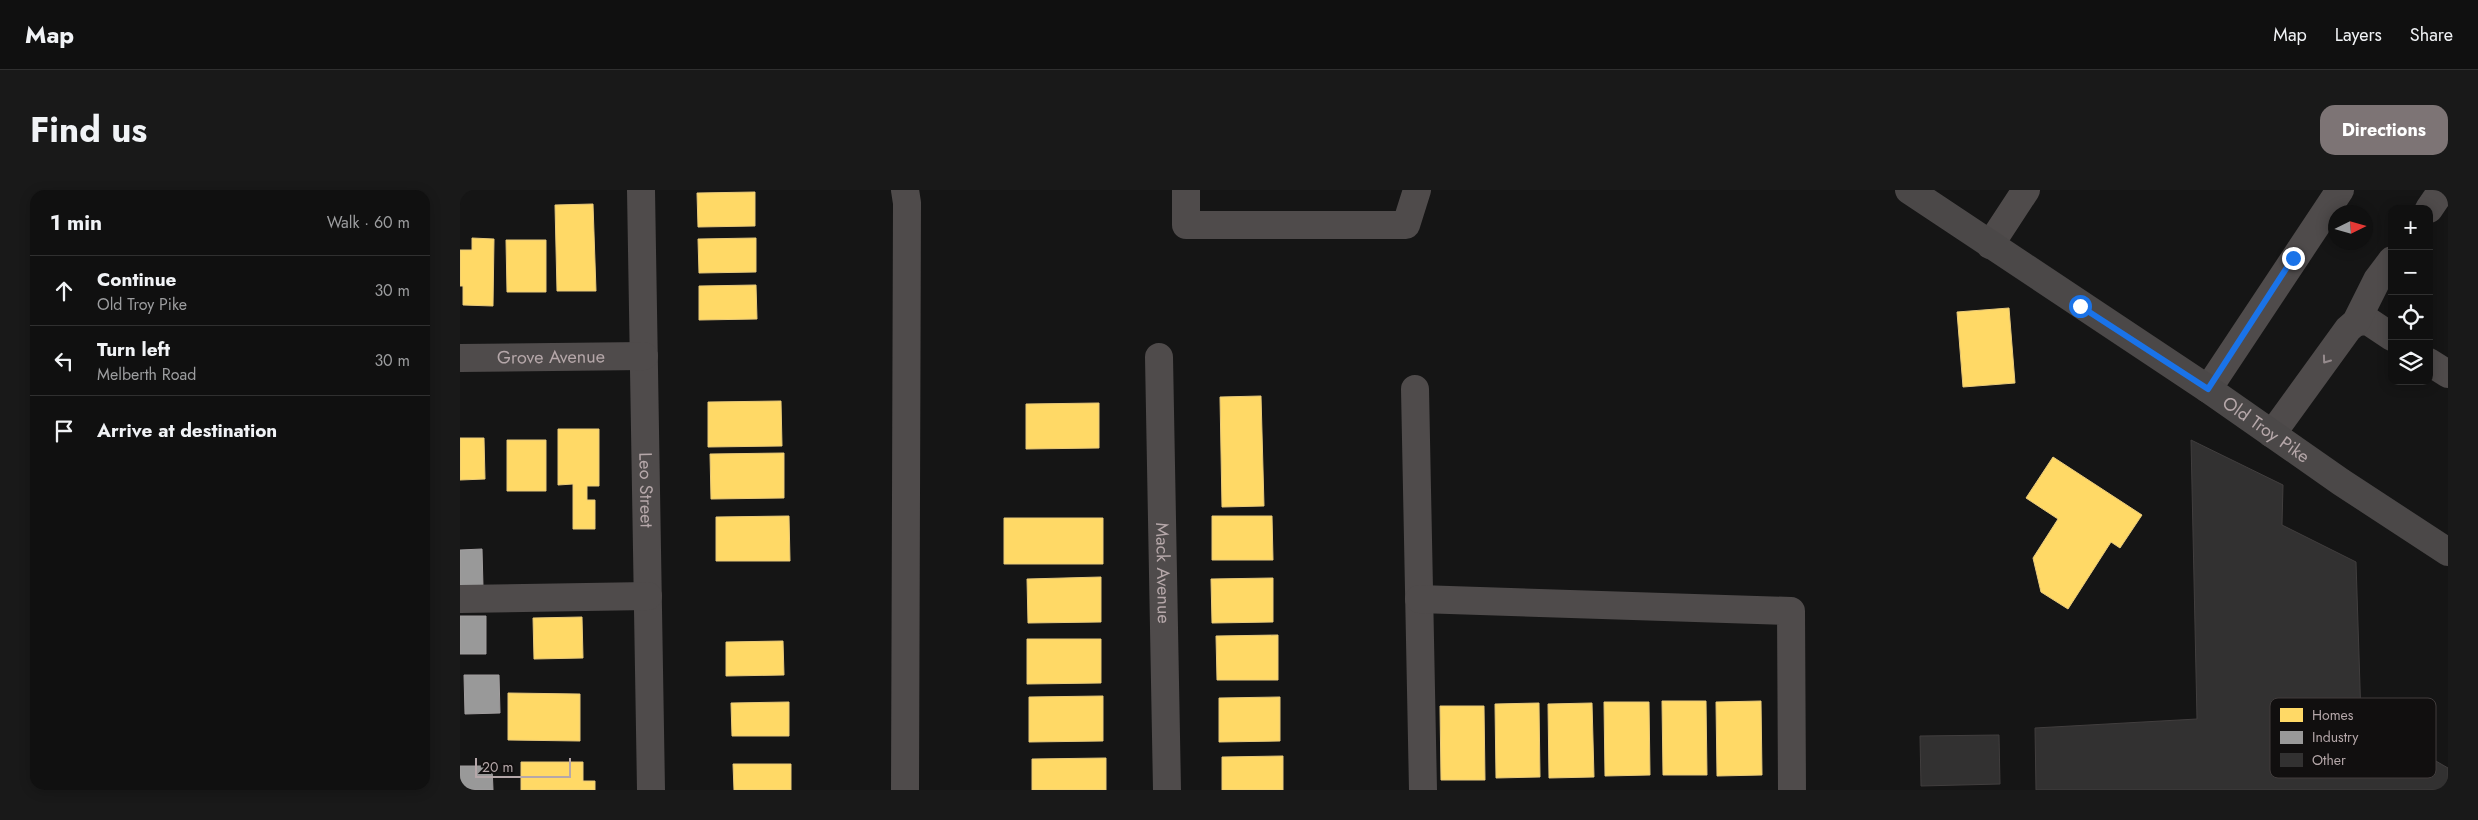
<!DOCTYPE html>
<html lang="en">
<head>
<meta charset="utf-8">
<style>
	:root { --surface:#101010; --page:#191919; --text:#f1f3f6; --muted:#9c9d9f; --line:#303030; --accent:#7d7475 }
	body { margin:0; font-family:Jost,sans-serif; background:var(--page); color:var(--text) }
	.controls { position:absolute; right:15px; top:15px; display:grid; overflow:hidden; border-radius:10px; box-shadow:0 2px 12px #0003 }
	.controls button { width:45px; height:45px; display:grid; place-items:center; padding:0; border:0; border-bottom:1px solid var(--line); background:var(--surface); color:var(--text); font:25px sans-serif }
	.compass { position:absolute; left:1868px; top:15px; width:45px; height:45px; border-radius:50%; background:var(--surface); box-shadow:0 2px 12px #0003; rotate:85deg }
	.scale { position:absolute; left:15px; bottom:12px; width:96px; box-sizing:border-box; padding-left:5px; border:2px solid #b5a7a9; border-top:0; font-size:14px; line-height:18px; white-space:nowrap; color:#b5a7a9; -webkit-text-stroke:4px #110f0f; paint-order:stroke }
	.stop { position:absolute; width:15px; height:15px; margin:-11px; border:4px solid #1a73e8; border-radius:50%; background:#fff }
	.stop.end { background:#1a73e8; border-color:#fff; box-shadow:0 1px 5px #0008 }
	.list { margin:0; padding:0; list-style:none }
	h2 { display:flex; justify-content:space-between; align-items:center; height:65px; margin:0; padding:0 20px; font-size:21px }
	h2 small { font-size:16px; font-weight:400; color:var(--muted) }
	.list li { display:grid; grid-template-columns:32px 1fr auto; gap:15px; align-items:center; box-sizing:border-box; height:70px; padding:0 20px; border-top:1px solid var(--line) }
	.list b { display:block; font-size:19px; white-space:nowrap }
	.list p { margin:0; font-size:16px; white-space:nowrap; color:var(--muted) }
	.list em { font-size:16px; font-style:normal; color:var(--muted) }
	.icon { flex:none; width:28px; height:28px; fill:none; stroke:currentColor; stroke-width:2; stroke-linecap:round; stroke-linejoin:round }
	.map { position:relative; flex:none; width:1988px; height:600px; overflow:hidden; border-radius:15px }
	header { display:flex; align-items:center; gap:30px; box-sizing:border-box; height:70px; padding:0 25px; background:var(--surface); border-bottom:1px solid var(--line) }
	header strong { font-size:24px }
	nav { display:flex; gap:28px; margin-inline-start:auto; font-size:18px }
	.intro { display:flex; align-items:center; justify-content:space-between; box-sizing:border-box; height:120px; padding:0 30px }
	h1 { margin:0; font-size:35px }
	.button { padding:12px 22px; border-radius:15px; background:var(--accent); color:#fff; font-size:18px; font-weight:700 }
	main { display:flex; gap:30px; padding:0 30px }
	aside { flex:1; background:var(--surface); border-radius:15px; box-shadow:0 2px 12px #0003 }
	.map>svg:first-child { display:block }
	.homes { fill:#ffd966; stroke:#e9ca7a }
	.industry { fill:#999; stroke:#a19d9e }
	.building { fill:#323131; stroke:#413e3e }
	.lines { fill:none; stroke-linecap:round; stroke-linejoin:round }
	.minor { stroke:#4f4b4b; stroke-width:28 }
	.major { stroke:#4b4848; stroke-width:28 }
	.oneway { stroke:#968b8d }
	.route { stroke:#1a73e8; stroke-width:6 }
	.labels { text-anchor:middle; dominant-baseline:central; stroke-width:5; stroke-linejoin:round; paint-order:stroke }
	.street-label { font-size:18px; fill:#b5a7a9; stroke:#110f0f }
	.key { fill:#110f0f; stroke:#423d3d; stroke-width:1 }
	.key-label { font-size:14px; fill:#b5a7a9 }
</style>
</head>
<body>
<header>
<strong>Map</strong>
<nav><a>Map</a><a>Layers</a><a>Share</a></nav>
</header>
<div class="intro"><h1>Find us</h1><a class="button">Directions</a></div>
<main>
<aside>
<h2>1 min<small>Walk · 60 m</small></h2>
<ul class="list">
<li><svg class="icon" aria-label="ahead" viewBox="0 0 24 24"><path d="M12 20V5M6 11l6-6 6 6"/></svg><div><b>Continue</b><p>Old Troy Pike</p></div><em>30 m</em></li>
<li><svg class="icon" aria-label="left" viewBox="0 0 24 24"><path d="M17 20v-9H6M10 6l-5 5 5 5"/></svg><div><b>Turn left</b><p>Melberth Road</p></div><em>30 m</em></li>
<li><svg class="icon" aria-label="arrive" viewBox="0 0 24 24"><path d="M6 21V4h12l-3 4 3 4H6"/></svg><div><b>Arrive at destination</b></div></li>
</ul>
</aside>
<div class="map">
<svg width="1988" height="600" viewBox="0 0 1988 600">
	<rect width="100%" height="100%" fill="#151515"/>
	<path class="homes" d="M 295,2 L 295,36 L 238,37 L 237,3 Z
		M 133,14 L 136,101 L 97,101 L 95,15 Z
		M 12,48 L 34,49 L 33,116 L 3,115 L 3,96 L 0,96 L 0,60 L 12,60 Z
		M 296,48 L 296,82 L 239,83 L 238,49 Z
		M 46,50 L 86,50 L 86,102 L 47,102 Z
		M 296,95 L 297,129 L 239,130 L 239,96 Z
		M 1549,118 L 1555,193 L 1503,197 L 1497,122 Z
		M 801,206 L 804,316 L 762,317 L 760,207 Z
		M 321,211 L 322,256 L 248,257 L 248,212 Z
		M 639,213 L 639,258 L 566,259 L 566,214 Z
		M 98,239 L 139,239 L 139,296 L 127,296 L 127,310 L 135,310 L 135,339 L 113,339 L 113,294 L 98,295 Z
		M 0,248 L 24,248 L 25,289 L 0,290 Z
		M 47,250 L 86,250 L 86,301 L 47,301 Z
		M 324,263 L 324,308 L 251,309 L 250,264 Z
		M 1593,267 L 1682,325 L 1660,358 L 1651,352 L 1608,419 L 1581,402 L 1573,368 L 1598,329 L 1566,308 Z
		M 329,326 L 330,371 L 256,371 L 256,327 Z
		M 752,326 L 812,326 L 813,370 L 752,370 Z
		M 544,328 L 643,328 L 643,374 L 544,374 Z
		M 641,387 L 641,432 L 568,433 L 567,389 Z
		M 813,388 L 813,432 L 752,433 L 751,389 Z
		M 122,427 L 123,468 L 74,469 L 73,428 Z
		M 818,445 L 818,490 L 757,490 L 756,446 Z
		M 567,449 L 641,449 L 641,493 L 567,494 Z
		M 323,451 L 324,485 L 266,486 L 266,452 Z
		M 48,503 L 120,504 L 120,551 L 48,550 Z
		M 643,506 L 643,551 L 569,552 L 569,507 Z
		M 820,507 L 820,551 L 759,552 L 759,508 Z
		M 1202,511 L 1246,511 L 1247,585 L 1203,585 Z
		M 1301,511 L 1302,585 L 1257,586 L 1256,512 Z
		M 329,512 L 329,546 L 272,546 L 271,513 Z
		M 1144,512 L 1189,512 L 1190,585 L 1145,586 Z
		M 1079,513 L 1080,587 L 1036,588 L 1035,514 Z
		M 1132,513 L 1134,587 L 1089,588 L 1088,514 Z
		M 980,516 L 1024,516 L 1025,590 L 981,590 Z
		M 823,566 L 823,600 L 762,600 L 762,567 Z
		M 646,568 L 646,600 L 572,600 L 572,569 Z
		M 61,572 L 123,572 L 123,591 L 135,591 L 135,600 L 61,600 Z
		M 273,574 L 331,574 L 331,600 L 274,600 Z"/>
	<path class="industry" d="M 22,359 L 23,397 L 0,398 L 0,360 Z
		M 0,426 L 26,426 L 26,464 L 0,464 Z
		M 4,485 L 39,485 L 40,523 L 5,524 Z
		M 0,576 L 32,576 L 33,600 L 0,600 Z"/>
	<path class="building" d="M 1731,250 L 1823,295 L 1822,335 L 1896,372 L 1901,528 L 1988,578 L 1988,600 L 1576,600 L 1575,538 L 1737,529 Z
		M 1539,545 L 1540,594 L 1461,596 L 1460,546 Z"/>
	<g class="lines">
		<g class="minor">
			<path id="s1" d="M 181,0 L 191,600"/>
			<path d="M 445,0 L 447,13 L 445,600"/>
			<path d="M 726,0 L 726,35 L 946,35 L 957,0"/>
			<path d="M 1969,19 L 1982,0"/>
			<path d="M 1530,55 L 1566,0"/>
			<path d="M 1896,132 L 1908,131 L 1932,147"/>
			<path id="s2" d="M 699,167 L 707,600"/>
			<path id="s3" d="M 0,168 L 184,166"/>
			<path d="M 1969,172 L 1988,184"/>
			<path d="M 955,199 L 963,600"/>
			<path d="M 1748,199 L 1880,0"/>
			<path d="M 1812,244 L 1888,139 L 1896,132 L 1917,90 L 1932,70"/>
			<path d="M 0,409 L 188,406"/>
			<path d="M 959,409 L 1331,421 L 1332,600"/>
		</g>
		<path class="major" id="s4" d="M 1449,0 L 1748,199 L 1881,292 L 1988,362"/>
	</g>
	<defs><path id="oneway-chevron" d="M-2-3.5L2.5 0L-2 3.5" fill="none" stroke-width="1.6" stroke-linecap="round" stroke-linejoin="round" transform="scale(1.25)"/></defs>
	<use class="oneway" href="#oneway-chevron" transform="translate(1866 170) rotate(126)"/>
	<g class="lines">
		<path class="route" d="M 1620,116 L 1748,199 L 1833,68"/>
	</g>
	<g class="labels">
		<g class="street-label">
			<text stroke="none"><textPath href="#s3" startOffset="91">Grove Avenue</textPath></text>
			<text stroke="none"><textPath href="#s4" startOffset="430">Old Troy Pike</textPath></text>
			<text stroke="none"><textPath href="#s1" startOffset="300">Leo Street</textPath></text>
			<text stroke="none"><textPath href="#s2" startOffset="216">Mack Avenue</textPath></text>
		</g>
	</g>
	<rect x="1810" y="508" width="166" height="80" rx="8" class="key"/>
	<rect x="1820" y="518" width="23" height="14" fill="#ffd966"/>
	<rect x="1820" y="541" width="23" height="13" fill="#999"/>
	<rect x="1820" y="563" width="23" height="14" fill="#323131"/>
	<g class="key-label">
		<text x="1852" y="530">Homes</text>
		<text x="1852" y="552">Industry</text>
		<text x="1852" y="575">Other</text>
	</g>
</svg>
<div class="controls">
<button>+</button>
<button>−</button>
<button><svg class="icon" aria-label="locate" viewBox="0 0 24 24"><circle cx="12" cy="12" r="6"/><path d="M12 2v4M12 18v4M2 12h4M18 12h4"/></svg></button>
<button><svg class="icon" aria-label="layers" viewBox="0 0 24 24"><path d="M12 4l9 5-9 5-9-5zM3 14l9 5 9-5"/></svg></button>
</div>
<svg class="compass" viewBox="-18 -18 36 36"><path d="M0-13l5 13h-10z" fill="#e53935"/><path d="M0 13l5-13h-10z" fill="#9c9d9f"/></svg>
<div class="scale">20 m</div>
<div class="stop" style="left:1620px;top:116px"></div>
<div class="stop end" style="left:1833px;top:68px"></div>
</div>
</main>
</body>
</html>
